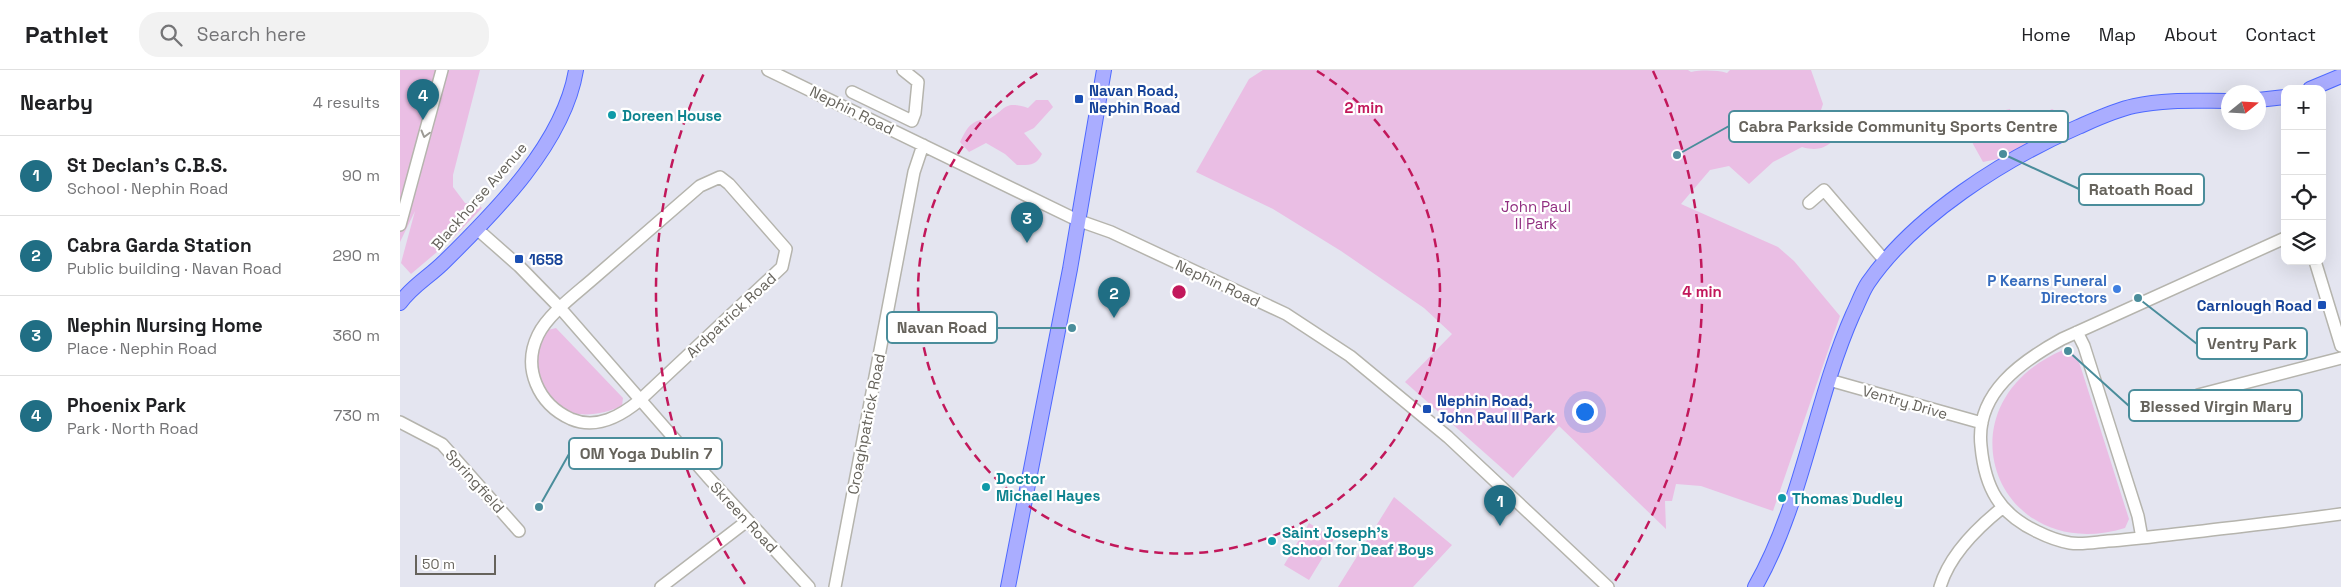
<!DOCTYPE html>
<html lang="en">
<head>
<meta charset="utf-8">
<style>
	:root { --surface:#fff; --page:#f2f2f2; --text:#202124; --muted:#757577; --line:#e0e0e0; --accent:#206e84 }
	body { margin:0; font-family:"Space Grotesk",sans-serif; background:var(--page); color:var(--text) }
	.controls { position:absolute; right:15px; top:15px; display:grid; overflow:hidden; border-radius:10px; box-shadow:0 5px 20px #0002 }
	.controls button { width:45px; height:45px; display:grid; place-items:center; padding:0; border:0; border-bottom:1px solid var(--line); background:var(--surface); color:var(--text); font:25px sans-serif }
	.compass { position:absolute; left:1821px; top:15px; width:45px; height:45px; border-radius:50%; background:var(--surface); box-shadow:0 5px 20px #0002; rotate:72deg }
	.scale { position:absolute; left:15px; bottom:12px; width:81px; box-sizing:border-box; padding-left:5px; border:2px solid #66635c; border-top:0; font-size:14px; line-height:18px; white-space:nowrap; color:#66635c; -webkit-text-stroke:4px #fff; paint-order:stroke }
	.you { position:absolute; left:1184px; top:341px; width:18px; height:18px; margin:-12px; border:4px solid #fff; border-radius:50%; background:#1a73e8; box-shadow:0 0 0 8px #1a73e833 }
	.badge { display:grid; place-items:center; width:32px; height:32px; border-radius:50%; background:var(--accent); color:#fff; font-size:16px; font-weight:700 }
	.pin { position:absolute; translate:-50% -41px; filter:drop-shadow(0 1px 2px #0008) }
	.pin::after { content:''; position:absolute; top:26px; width:18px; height:15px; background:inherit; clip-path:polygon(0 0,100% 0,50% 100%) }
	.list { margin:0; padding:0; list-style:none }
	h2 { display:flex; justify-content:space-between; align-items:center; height:65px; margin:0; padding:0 20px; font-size:21px }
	h2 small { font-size:16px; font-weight:400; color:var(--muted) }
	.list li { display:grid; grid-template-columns:32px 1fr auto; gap:15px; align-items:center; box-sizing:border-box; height:80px; padding:0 20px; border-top:1px solid var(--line) }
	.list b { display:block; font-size:19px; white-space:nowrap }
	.list p { margin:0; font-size:16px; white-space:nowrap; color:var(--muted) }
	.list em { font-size:16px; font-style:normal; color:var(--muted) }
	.icon { flex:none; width:28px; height:28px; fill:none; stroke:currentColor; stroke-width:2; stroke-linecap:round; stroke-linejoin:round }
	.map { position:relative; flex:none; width:1941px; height:517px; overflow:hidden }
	header { display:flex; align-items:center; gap:30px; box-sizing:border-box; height:70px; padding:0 25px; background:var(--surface); border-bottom:1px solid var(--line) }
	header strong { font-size:24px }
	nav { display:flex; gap:28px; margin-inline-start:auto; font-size:18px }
	.search { width:350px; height:45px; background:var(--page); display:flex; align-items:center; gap:12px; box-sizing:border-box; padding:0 18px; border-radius:20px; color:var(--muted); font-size:19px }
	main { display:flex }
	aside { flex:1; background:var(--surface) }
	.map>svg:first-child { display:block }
	.green { fill:#eabee4 }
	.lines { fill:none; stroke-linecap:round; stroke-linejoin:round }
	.minor-casing { stroke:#b5b4ad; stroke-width:14 }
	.major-casing { stroke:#4e69ff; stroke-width:16 }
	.minor { stroke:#fff; stroke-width:11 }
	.major { stroke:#aaadff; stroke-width:14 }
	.oneway { stroke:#9c9a95 }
	.ring { fill:none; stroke:#c2185b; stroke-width:2.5; stroke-dasharray:9 6 }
	.transit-dot { fill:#1a4fb4; stroke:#fff; stroke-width:2 }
	.culture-dot { fill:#0f9aa8; stroke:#fff; stroke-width:2 }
	.shop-dot { fill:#3f7fe0; stroke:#fff; stroke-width:2 }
	.labels { text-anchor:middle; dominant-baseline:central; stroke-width:4.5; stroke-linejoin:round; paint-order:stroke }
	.transit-label { font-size:15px; font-weight:bold; fill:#164399; stroke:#fff; text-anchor:start }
	.street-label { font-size:15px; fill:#66635c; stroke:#fff }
	.culture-label { font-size:15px; font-weight:bold; fill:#0d838f; stroke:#fff; text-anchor:start }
	.park-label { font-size:15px; fill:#912f80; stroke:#fff }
	.shop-label { font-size:15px; font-weight:bold; fill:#366cbe; stroke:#fff; text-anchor:end }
	.centre { fill:#c2185b; stroke:#fff; stroke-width:2.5 }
	.ring-label { font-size:15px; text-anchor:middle; font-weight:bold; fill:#c2185b; stroke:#fff; stroke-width:4.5; stroke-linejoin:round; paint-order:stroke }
	.leader { fill:none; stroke:#4a8d9b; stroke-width:2 }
	.callout-dot { fill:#4a8d9b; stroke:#fff; stroke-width:2 }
	.callout { fill:#fff; stroke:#4a8d9b; stroke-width:2 }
	.callout-label { font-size:16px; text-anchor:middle; font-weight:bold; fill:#66635c }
</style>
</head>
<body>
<header>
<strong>Pathlet</strong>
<div class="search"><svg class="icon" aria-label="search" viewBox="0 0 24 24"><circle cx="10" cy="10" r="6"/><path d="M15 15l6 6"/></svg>Search here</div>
<nav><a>Home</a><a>Map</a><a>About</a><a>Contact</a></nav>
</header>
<main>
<aside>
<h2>Nearby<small>4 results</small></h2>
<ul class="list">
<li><span class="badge">1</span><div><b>St Declan's C.B.S.</b><p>School · Nephin Road</p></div><em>90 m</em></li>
<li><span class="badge">2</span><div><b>Cabra Garda Station</b><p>Public building · Navan Road</p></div><em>290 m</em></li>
<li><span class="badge">3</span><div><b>Nephin Nursing Home</b><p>Place · Nephin Road</p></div><em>360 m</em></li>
<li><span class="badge">4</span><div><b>Phoenix Park</b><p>Park · North Road</p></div><em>730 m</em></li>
</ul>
</aside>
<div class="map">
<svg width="1941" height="517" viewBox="0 0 1941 517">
	<rect width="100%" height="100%" fill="#e4e5f0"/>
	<path class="green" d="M 0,0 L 80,0 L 53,105 L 53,117 L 65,133 L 79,135 L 82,138 L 50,171 L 11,204 L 1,193 L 15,141 L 0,172 Z
		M 863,0 L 1288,0 L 1291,2 C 1301,0 1317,0 1327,3 L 1330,0 L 1411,0 L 1423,34 L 1419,46 L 1430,42 L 1442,48 L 1449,59 C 1430,71 1426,84 1402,77 L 1373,92 L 1349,114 L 1329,96 L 1310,100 L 1281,134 L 1378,177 L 1394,191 L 1440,246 L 1373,441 L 1301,416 L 1276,414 L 1272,431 L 1265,431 L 1266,459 L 1159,356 L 1113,408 L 1005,312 L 1052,264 L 1024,238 L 941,181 L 873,139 L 796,102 L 849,9 Z
		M 636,30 L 648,30 L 653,37 L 634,58 L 624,63 L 642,84 C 636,96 630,95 617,95 L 605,84 L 586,73 L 569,82 L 560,72 C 565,62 569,52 581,50 C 584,49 586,50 589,49 C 607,39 603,30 628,38 Z
		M 1610,39 L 1615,53 L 1621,54 L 1652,39 L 1662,44 L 1662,52 L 1603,88 L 1583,92 L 1573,74 L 1568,56 L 1596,42 Z
		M 156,258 L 223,328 L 222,336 C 208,342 189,347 173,343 C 154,337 135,312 135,292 C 135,280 141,270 148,260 Z
		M 1663,280 C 1675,281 1677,287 1681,298 L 1729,449 L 1725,458 C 1598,497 1534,336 1663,280 Z
		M 994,427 L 1052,475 L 1013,517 L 938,517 Z
		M 909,453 L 934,469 L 909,510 L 884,495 Z"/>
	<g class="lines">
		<defs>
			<path id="minor" d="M 368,0 L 677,150 L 711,162 L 886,244 L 950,286 L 1048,367 L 1208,517
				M 452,22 L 512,51 L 515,43 L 518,12 L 503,0
				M 320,107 L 329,114 L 386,179 L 382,197 L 240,330 C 221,346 197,360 171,349 C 138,334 122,298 138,265 C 148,244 177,223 194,208 C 230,177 265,146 300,116 Z
				M 1409,133 L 1424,120 L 1485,191
				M 0,155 L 42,0
				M 77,159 L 119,196 L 161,239 L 307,406 L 409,517
				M 1885,168 L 1662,269 C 1622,291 1575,323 1581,376 C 1585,418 1599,444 1638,462 C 1648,467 1659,471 1670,473 C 1682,475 1696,472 1708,471 C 1737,469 1766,465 1794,462 C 1843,456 1892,451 1941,444
				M 1915,191 L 1941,276
				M 1677,262 L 1684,276 L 1738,446 L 1742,468
				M 1429,310 L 1582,353
				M 1798,325 L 1941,288
				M 0,352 L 42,374 L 119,461
				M 261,517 L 347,451
				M 435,517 L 514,102 L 523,75
				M 1540,517 C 1549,486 1577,458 1602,438"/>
			<path id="major" d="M 1910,19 L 1941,6
				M 1858,30 L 1885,27
				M 0,233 C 12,216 29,207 44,192 C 95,142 164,73 176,0
				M 608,517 L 670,199 L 704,0
				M 1355,517 C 1403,433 1414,332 1453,244 C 1458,234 1462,222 1468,213 C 1514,146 1604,89 1678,57 C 1696,49 1715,40 1734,36 C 1765,29 1798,31 1828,31"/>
		</defs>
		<use href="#minor" class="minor-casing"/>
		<use href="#major" class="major-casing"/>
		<use href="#minor" class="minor"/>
		<use href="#major" class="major"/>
	</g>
	<defs><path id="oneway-chevron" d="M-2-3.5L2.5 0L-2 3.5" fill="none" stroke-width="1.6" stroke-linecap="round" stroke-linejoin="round" transform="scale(1.25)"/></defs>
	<use class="oneway" href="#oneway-chevron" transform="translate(25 64) rotate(105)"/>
	<g class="ring">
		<path d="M917 1A261 261 0 1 1 641 1"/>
		<path d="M345 514A523 523 0 0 1 305 1M1253 1A523 523 0 0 1 1213 514"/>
	</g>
	<g class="transit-dot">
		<rect x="674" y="24" width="10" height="10" rx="2.5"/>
		<rect x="114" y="184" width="10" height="10" rx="2.5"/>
		<rect x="1917" y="230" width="10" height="10" rx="2.5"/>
		<rect x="1022" y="334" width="10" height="10" rx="2.5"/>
	</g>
	<g class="culture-dot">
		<circle cx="212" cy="45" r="5"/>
		<circle cx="586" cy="417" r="5"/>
		<circle cx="1382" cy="428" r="5"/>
		<circle cx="872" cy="471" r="5"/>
	</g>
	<circle class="shop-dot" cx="1717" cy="219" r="5"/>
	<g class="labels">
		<g class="transit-label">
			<text x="689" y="20">Navan Road,<tspan x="689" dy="17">Nephin Road</tspan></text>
			<text x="129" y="189">1658</text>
			<text x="1912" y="235" text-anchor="end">Carnlough Road</text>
			<text x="1037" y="330">Nephin Road,<tspan x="1037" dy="17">John Paul II Park</tspan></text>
		</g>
		<g class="street-label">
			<text transform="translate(452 40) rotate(26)">Nephin Road</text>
			<text transform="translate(79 126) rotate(-49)">Blackhorse Avenue</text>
			<text transform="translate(818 213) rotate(25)">Nephin Road</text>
			<text transform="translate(331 245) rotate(-43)">Ardpatrick Road</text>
			<text transform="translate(1505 332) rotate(16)">Ventry Drive</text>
			<text transform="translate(466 354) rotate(-79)">Croaghpatrick Road</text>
			<text transform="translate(75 411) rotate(48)">Springfield</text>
			<text transform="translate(344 447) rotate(47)">Skreen Road</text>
		</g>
		<g class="culture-label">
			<text x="222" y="45">Doreen House</text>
			<text x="596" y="408">Doctor<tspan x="596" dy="17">Michael Hayes</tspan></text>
			<text x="1392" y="428">Thomas Dudley</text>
			<text x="882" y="462">Saint Joseph's<tspan x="882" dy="17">School for Deaf Boys</tspan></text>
		</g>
		<g class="park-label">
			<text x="1136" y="136">John Paul<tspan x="1136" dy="17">II Park</tspan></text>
		</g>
		<g class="shop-label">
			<text x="1707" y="210">P Kearns Funeral<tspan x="1707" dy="17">Directors</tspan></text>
		</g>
	</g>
	<circle cx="779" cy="222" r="8" class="centre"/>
	<g class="ring-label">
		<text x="964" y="43">2 min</text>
		<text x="1302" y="227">4 min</text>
	</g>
	<path class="leader" d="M1277 85L1329 56M1603 84L1679 119M672 258L597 258M1738 228L1797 274M1668 281L1729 336M139 437L169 384"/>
	<g class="callout-dot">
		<circle cx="1277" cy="85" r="5"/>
		<circle cx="1603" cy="84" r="5"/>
		<circle cx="672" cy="258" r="5"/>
		<circle cx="1738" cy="228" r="5"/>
		<circle cx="1668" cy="281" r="5"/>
		<circle cx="139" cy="437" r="5"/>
	</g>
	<g class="callout">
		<rect x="1329" y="41" width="339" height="31" rx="5"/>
		<rect x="1679" y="104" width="125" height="31" rx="5"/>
		<rect x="487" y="242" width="110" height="31" rx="5"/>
		<rect x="1797" y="258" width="110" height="31" rx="5"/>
		<rect x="1729" y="320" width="173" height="31" rx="5"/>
		<rect x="169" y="368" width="153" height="31" rx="5"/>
	</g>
	<g class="callout-label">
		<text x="1498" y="62">Cabra Parkside Community Sports Centre</text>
		<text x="1741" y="125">Ratoath Road</text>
		<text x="542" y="263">Navan Road</text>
		<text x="1852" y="279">Ventry Park</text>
		<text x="1816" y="342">Blessed Virgin Mary</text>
		<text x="246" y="389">OM Yoga Dublin 7</text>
	</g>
</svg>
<div class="controls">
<button>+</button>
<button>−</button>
<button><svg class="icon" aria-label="locate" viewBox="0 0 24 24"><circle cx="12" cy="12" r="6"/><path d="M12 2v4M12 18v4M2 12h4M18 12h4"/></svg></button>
<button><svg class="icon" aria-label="layers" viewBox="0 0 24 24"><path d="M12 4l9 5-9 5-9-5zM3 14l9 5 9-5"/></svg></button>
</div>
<svg class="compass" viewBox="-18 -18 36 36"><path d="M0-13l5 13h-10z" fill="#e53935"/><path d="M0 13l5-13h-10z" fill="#757577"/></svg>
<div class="scale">50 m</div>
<div class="you"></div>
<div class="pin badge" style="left:1100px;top:456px">1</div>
<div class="pin badge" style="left:714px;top:248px">2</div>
<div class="pin badge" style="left:627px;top:173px">3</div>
<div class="pin badge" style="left:23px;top:50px">4</div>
</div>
</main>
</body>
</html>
